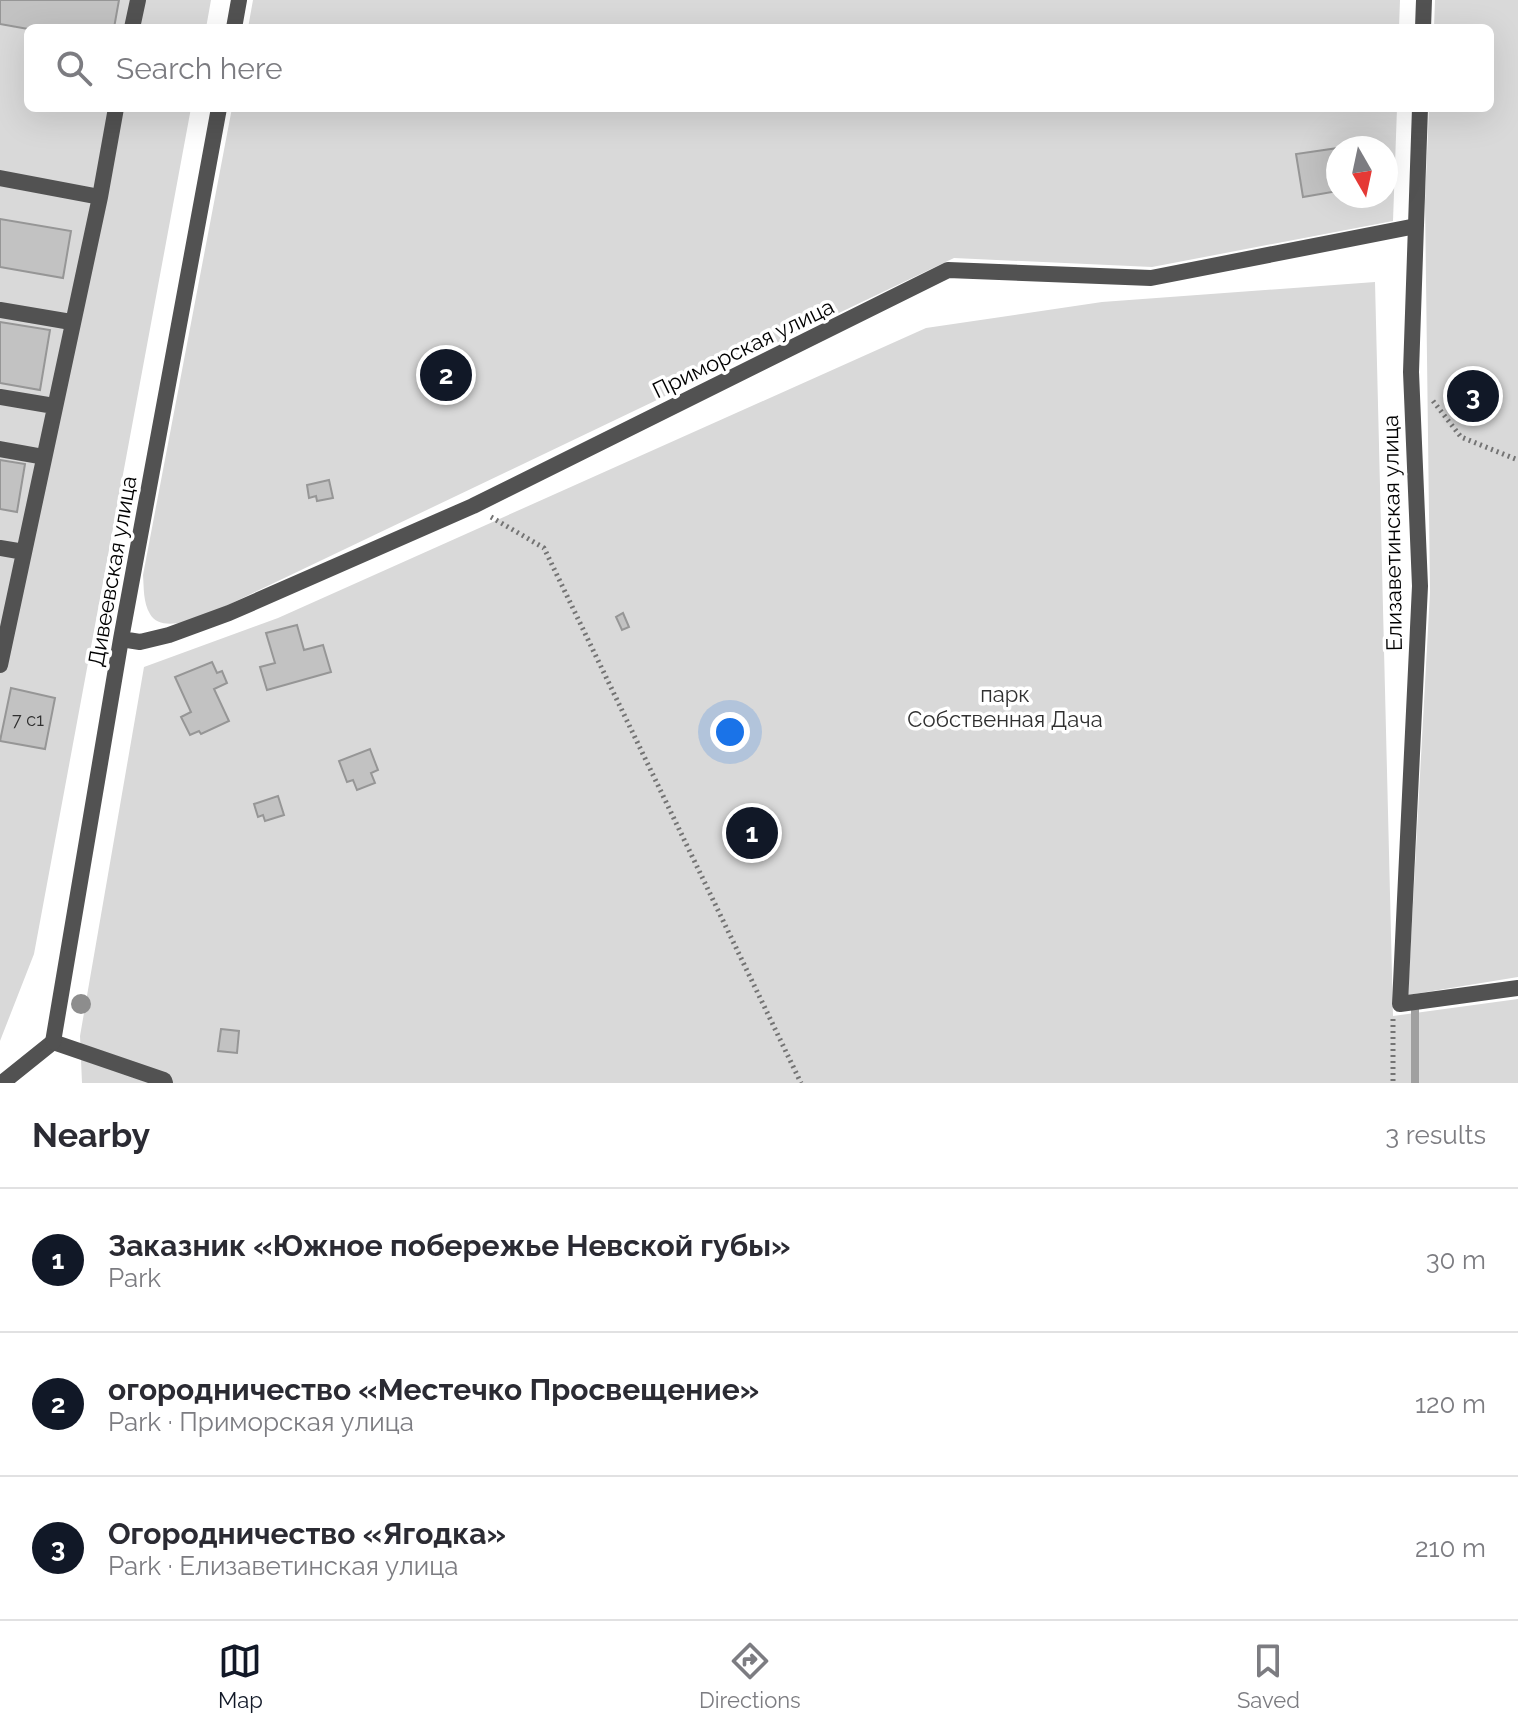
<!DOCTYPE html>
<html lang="en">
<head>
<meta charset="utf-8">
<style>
	:root { --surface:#fff; --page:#f7f7f7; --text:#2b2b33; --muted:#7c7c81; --line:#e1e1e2; --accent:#111827 }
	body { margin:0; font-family:Raleway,sans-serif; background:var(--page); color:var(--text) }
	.compass { position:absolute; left:1326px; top:136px; width:72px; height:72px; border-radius:50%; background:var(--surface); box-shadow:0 8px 32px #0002; rotate:171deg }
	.you { position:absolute; left:730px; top:732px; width:28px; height:28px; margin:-20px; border:6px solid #fff; border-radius:50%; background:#1a73e8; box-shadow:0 0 0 12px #1a73e833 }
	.badge { display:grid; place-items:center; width:52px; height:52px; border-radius:50%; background:var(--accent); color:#fff; font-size:26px; font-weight:700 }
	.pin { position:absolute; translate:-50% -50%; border:4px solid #fff; box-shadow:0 2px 8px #0006 }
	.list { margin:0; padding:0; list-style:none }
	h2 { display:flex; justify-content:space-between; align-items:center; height:104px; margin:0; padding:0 32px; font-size:34px }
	h2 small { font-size:26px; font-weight:400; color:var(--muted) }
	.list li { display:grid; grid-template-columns:52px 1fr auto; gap:24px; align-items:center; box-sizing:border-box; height:144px; padding:0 32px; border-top:2px solid var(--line) }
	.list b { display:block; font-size:30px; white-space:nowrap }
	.list p { margin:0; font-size:26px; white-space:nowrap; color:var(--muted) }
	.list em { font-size:26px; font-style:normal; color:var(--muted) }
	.icon { flex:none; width:44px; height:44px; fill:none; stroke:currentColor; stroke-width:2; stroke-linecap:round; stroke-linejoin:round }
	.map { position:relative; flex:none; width:1518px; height:1083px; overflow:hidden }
	.search { position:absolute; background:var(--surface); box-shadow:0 8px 32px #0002; left:24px; right:24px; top:24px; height:88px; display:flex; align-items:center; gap:20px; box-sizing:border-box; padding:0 28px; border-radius:12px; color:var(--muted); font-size:30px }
	.sheet { height:536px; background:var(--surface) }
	nav { display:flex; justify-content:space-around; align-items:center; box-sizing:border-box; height:112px; border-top:2px solid var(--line); background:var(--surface); font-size:22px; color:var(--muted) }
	nav a { display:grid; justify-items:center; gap:4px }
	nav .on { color:var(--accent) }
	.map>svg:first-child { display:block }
	.green { fill:#d9d9d9; fill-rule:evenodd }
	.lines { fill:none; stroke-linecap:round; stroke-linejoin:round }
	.stream { stroke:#a0a0a0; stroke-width:8 }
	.building { fill:#c2c2c2; stroke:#969696; stroke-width:2 }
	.path { stroke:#747474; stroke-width:5; stroke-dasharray:2 4; stroke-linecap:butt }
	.service { stroke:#525252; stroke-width:16 }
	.minor { stroke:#525252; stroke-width:16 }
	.tree { fill:#8d8d8d }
	.labels { text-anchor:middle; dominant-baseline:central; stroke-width:7; stroke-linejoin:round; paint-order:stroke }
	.number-label { font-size:18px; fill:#303030 }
	.street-label { font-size:22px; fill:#000; stroke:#fff }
	.park-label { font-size:22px; fill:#303030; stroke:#fff }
</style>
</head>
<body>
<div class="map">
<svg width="1518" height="1083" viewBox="0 0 1518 1083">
	<rect width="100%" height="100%" fill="#fff"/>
	<path class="green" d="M 0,0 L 211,0 L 206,28 L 28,28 L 28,108 L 191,108 L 34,954 L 0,1041 Z
		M 253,0 L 1400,0 L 1399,28 L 248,28 Z
		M 1435,0 L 1518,0 L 1518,977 L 1408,995 L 1430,592 L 1425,201 L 1429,108 L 1490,108 L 1490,28 L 1434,28 Z
		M 232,108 L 1397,108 L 1393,221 L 1152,267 L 954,258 L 228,605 C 210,613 163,637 150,614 C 143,602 144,588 143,575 ZM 1338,148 L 1386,148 L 1386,196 L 1338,196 Z
		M 1375,282 L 1393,1016 L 1518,999 L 1518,1083 L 82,1083 L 80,1036 L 144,667 L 278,618 L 926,328 L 1102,302 Z"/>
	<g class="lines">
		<path class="stream" d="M 1415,1083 L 1415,1008"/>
	</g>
	<path class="building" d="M 0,0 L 119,0 L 114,28 L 28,29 L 0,24 Z
		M 1338,148 L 1338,191 L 1303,197 L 1296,154 Z
		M 0,219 L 71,231 L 63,278 L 0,267 Z
		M 0,322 L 50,330 L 40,390 L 0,383 Z
		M 0,460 L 25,464 L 17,512 L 0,509 Z
		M 329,480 L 333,498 L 317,501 L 316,496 L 309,498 L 307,485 Z
		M 623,613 L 629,627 L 622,630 L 616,617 Z
		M 297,625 L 304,650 L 323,645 L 331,672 L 267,690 L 260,667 L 275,663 L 266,633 Z
		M 212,662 L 217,673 L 222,671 L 227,683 L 214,689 L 229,721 L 201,734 L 199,731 L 190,735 L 181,717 L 191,712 L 175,677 Z
		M 11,688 L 55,698 L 45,749 L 0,741 Z
		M 370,749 L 378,770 L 371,773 L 375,783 L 357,790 L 353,780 L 347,782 L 339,761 Z
		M 278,796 L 284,815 L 265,821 L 263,815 L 258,817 L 254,804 Z
		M 221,1029 L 239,1031 L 237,1053 L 218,1051 Z"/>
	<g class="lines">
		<path class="path" d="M 1433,401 L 1461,437 L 1518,460
			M 491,517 L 544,548 L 801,1083
			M 1393,1019 L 1393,1083"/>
		<path class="service" d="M 132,28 L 138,0
			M 0,178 L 100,197
			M 0,310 L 71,322
			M 0,397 L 54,406
			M 0,449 L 44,457
			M 0,548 L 24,552
			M 0,665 L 100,197 L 116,108
			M 2,1083 L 53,1042 L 164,1080 L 165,1083"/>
		<path class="minor" d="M 234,28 L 239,0
			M 1423,28 L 1424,0
			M 1420,108 L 1411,372 L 1420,586 L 1400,1004 L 1518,988
			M 121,639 L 140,642 L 169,635 L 229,613 L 473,506 L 948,270 L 1151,278 L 1416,226
			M 53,1042 L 121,639 L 219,108"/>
	</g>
	<circle class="tree" cx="81" cy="1004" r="10"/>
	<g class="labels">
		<g class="number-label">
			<text x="28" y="719">7 с1</text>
		</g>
		<g class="street-label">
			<text transform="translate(743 348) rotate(-26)">Приморская улица</text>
			<text transform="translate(1392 533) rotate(-91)">Елизаветинская улица</text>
			<text transform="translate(112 571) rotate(-80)">Дивеевская улица</text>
		</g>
		<g class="park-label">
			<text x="1005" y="694">парк<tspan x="1005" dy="25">Собственная Дача</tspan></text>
		</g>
	</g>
</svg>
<svg class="compass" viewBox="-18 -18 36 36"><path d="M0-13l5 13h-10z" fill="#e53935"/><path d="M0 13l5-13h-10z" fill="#7c7c81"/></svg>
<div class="you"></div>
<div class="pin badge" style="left:752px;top:833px">1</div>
<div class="pin badge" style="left:446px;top:375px">2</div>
<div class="pin badge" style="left:1473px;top:396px">3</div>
<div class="search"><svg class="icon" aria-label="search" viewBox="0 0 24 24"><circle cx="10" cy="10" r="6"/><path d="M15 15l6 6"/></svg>Search here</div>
</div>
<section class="sheet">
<h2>Nearby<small>3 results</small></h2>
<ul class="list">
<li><span class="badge">1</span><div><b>Заказник «Южное побережье Невской губы»</b><p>Park</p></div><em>30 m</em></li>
<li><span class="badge">2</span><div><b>огородничество «Местечко Просвещение»</b><p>Park · Приморская улица</p></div><em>120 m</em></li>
<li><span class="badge">3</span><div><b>Огородничество «Ягодка»</b><p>Park · Елизаветинская улица</p></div><em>210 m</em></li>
</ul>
</section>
<nav>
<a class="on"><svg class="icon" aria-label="map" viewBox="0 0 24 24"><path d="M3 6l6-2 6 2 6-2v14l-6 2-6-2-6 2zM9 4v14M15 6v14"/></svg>Map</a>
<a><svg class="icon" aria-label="directions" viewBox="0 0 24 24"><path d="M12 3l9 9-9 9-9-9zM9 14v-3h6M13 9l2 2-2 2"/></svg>Directions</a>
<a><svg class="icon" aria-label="saved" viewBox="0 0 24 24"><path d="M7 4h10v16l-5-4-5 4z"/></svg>Saved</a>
</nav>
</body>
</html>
